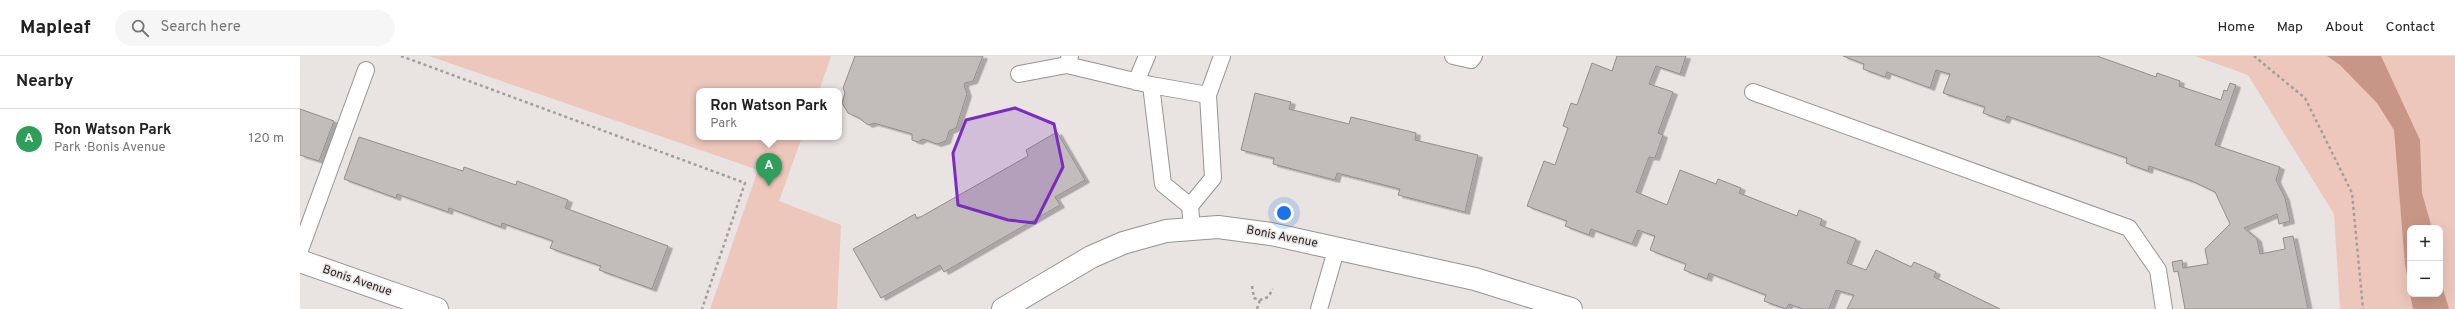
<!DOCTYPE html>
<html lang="en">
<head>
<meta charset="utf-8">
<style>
	:root { --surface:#fff; --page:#f6f6f6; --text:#222; --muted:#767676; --line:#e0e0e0; --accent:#3c77e6 }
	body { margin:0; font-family:Overpass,sans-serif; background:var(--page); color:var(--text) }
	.controls { position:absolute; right:12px; bottom:12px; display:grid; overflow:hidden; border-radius:8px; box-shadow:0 4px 16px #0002 }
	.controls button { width:36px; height:36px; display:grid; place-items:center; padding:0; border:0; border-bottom:1px solid var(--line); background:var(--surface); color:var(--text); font:20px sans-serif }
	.you { position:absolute; left:984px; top:157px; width:14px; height:14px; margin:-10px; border:3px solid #fff; border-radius:50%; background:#1a73e8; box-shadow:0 0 0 6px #1a73e833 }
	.badge { display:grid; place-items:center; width:26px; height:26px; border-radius:50%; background:var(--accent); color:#fff; font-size:13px; font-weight:700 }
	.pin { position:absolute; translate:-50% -33px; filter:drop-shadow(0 1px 2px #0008) }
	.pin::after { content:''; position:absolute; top:21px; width:14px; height:12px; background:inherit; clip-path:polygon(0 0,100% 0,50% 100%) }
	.popup { position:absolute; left:396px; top:32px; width:146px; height:52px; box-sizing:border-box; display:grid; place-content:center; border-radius:8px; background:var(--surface); filter:drop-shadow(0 1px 3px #0005); font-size:13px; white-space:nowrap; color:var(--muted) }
	.popup b { font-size:15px; color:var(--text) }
	.popup::after { content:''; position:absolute; left:50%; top:100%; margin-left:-8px; border:8px solid transparent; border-top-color:var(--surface) }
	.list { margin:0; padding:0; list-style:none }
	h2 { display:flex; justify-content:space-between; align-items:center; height:52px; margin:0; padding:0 16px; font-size:17px }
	h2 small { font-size:13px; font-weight:400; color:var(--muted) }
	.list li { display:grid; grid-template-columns:26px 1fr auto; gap:12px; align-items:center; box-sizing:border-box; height:60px; padding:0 16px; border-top:1px solid var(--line) }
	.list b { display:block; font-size:15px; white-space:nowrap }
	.list p { margin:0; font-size:13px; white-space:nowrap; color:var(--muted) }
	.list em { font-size:13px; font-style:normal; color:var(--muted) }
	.icon { flex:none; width:22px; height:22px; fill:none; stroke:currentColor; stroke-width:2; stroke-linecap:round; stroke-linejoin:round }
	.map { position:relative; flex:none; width:2155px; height:253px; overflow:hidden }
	header { display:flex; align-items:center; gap:24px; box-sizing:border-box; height:56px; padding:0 20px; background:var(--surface); border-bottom:1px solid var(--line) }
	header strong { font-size:19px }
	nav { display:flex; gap:22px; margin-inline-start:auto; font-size:14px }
	.search { width:280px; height:36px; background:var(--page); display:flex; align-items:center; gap:10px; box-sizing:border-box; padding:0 14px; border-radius:22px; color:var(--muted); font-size:15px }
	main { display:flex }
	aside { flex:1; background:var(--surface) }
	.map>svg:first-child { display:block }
	.green { fill:#edc7bb; fill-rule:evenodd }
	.water { fill:#c89686 }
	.building { fill:#c2bdbb; stroke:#938e8c; filter:url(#shadow) }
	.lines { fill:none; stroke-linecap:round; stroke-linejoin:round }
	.service-casing { stroke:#989492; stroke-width:18 }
	.tertiary-casing { stroke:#989492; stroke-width:24 }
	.path { stroke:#a39e9d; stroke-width:2.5; stroke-dasharray:3 3; stroke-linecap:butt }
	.service { stroke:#fff; stroke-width:16 }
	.tertiary { stroke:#fff; stroke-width:22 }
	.marked { fill:#7b2cbf; fill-opacity:0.2; stroke:#7b2cbf; stroke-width:3; stroke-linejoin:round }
	.labels { text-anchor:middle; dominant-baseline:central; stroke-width:3; stroke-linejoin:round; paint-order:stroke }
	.street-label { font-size:12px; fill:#292726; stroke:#e9e3e2 }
</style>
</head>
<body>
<header>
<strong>Mapleaf</strong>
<div class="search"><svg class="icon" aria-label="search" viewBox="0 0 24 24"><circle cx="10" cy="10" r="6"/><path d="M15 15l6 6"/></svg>Search here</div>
<nav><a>Home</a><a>Map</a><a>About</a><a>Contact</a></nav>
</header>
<main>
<aside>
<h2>Nearby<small></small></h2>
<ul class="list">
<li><span class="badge" style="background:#2e9e5b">A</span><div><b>Ron Watson Park</b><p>Park · Bonis Avenue</p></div><em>120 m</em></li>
</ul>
</aside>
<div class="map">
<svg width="2155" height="253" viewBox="0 0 2155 253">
	<defs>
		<filter id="shadow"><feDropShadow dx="4.5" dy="2.5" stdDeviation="0" flood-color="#0004"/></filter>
	</defs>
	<rect width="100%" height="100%" fill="#e9e3e2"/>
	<path class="green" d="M 129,0 L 531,0 L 519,35 L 399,35 L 399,81 L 502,81 L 479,145 L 541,169 L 537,253 L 410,253 L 458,114 Z
		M 1895,0 L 2155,0 L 2155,253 L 2040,253 L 2034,158 L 1948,19 ZM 2110,172 L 2140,172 L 2140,238 L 2110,238 Z"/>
	<path class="water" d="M 2027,0 L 2081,0 L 2120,84 L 2122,137 L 2132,172 L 2110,172 L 2110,236 L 2105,208 L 2094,74 L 2077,47 L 2040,9 Z
		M 2140,200 L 2143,233 L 2149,253 L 2113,253 L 2110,238 L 2140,238 Z"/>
	<path class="building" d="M 555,0 L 683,0 L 673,25 L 665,27 L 664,29 L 667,38 L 656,72 L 649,75 L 646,85 L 637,88 L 623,83 L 618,86 L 612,84 L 612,78 L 574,67 L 568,69 L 559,62 L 548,57 L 542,47 L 545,37 L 543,32 Z
		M 1317,0 L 1386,0 L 1380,18 L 1356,10 L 1349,28 L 1373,36 L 1358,77 L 1363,79 L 1355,102 L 1349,101 L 1336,136 L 1367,149 L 1380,114 L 1416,128 L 1418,123 L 1441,132 L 1439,137 L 1497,160 L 1499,154 L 1522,163 L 1520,169 L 1556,183 L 1547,207 L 1566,214 L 1576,194 L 1611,211 L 1614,206 L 1636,216 L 1634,221 L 1700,253 L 1547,253 L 1554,239 L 1536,234 L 1529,253 L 1503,253 L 1489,248 L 1486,253 L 1464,245 L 1466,239 L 1409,217 L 1407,223 L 1384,214 L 1386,208 L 1350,194 L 1355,180 L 1338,174 L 1332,188 L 1291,173 L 1289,179 L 1265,170 L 1267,165 L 1227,150 L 1244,105 L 1255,109 L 1268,72 L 1263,70 L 1271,47 L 1277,49 L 1292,7 L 1312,15 Z
		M 1543,0 L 1797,0 L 1856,21 L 1857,17 L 1880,25 L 1879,30 L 1921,44 L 1924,34 L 1927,35 L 1930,27 L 1936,29 L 1915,89 L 1980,111 L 1976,124 L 1985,142 L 1990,165 L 1979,168 L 1977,158 L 1944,172 L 1957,183 L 1960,198 L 1985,193 L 1983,182 L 1993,180 L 2008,253 L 1885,253 L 1878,215 L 1874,216 L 1872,206 L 1882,204 L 1883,212 L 1908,208 L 1905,193 L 1930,168 L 1915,136 L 1892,125 L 1849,110 L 1848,115 L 1826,107 L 1827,102 L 1707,60 L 1705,65 L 1683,57 L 1685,51 L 1643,37 L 1650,18 L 1636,14 L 1630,32 L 1587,16 L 1585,21 L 1563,13 L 1564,8 Z
		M 955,37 L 991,46 L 989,53 L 1049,68 L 1051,61 L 1116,77 L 1115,84 L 1178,99 L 1165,156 L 1098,139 L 1100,133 L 1037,117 L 1035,124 L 973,108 L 974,102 L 941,94 Z
		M 0,53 L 34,65 L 19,105 L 0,99 Z
		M 757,76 L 785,124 L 755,141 L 760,149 L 644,216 L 640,209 L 581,242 L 553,193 L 615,158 L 617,163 L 728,100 L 726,94 Z
		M 59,81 L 163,115 L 164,111 L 216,129 L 217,125 L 268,144 L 265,152 L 368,190 L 352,233 L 299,214 L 301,210 L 250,192 L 253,185 L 202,167 L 201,171 L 149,152 L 148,156 L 97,138 L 96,142 L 44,123 Z"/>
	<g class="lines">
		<defs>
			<path id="service" d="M 770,0 L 767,9 L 851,29 L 908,39
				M 1153,0 L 1171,4 L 1174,0
				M 719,18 L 767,9
				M 836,26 L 847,0
				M 851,29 L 863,128 L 890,150 L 892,172
				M 1453,36 L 1829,172 L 1858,214 L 1864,253
				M 890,150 L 913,122 L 908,39 L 922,0
				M 0,194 L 66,14
				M 1019,253 L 1037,191"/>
			<path id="tertiary" d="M 0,205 L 137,253
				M 703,253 L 791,201 L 823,187 L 866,175 L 918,171 L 971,178 L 1175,223 L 1271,253"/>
		</defs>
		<use href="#service" class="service-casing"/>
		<use href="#tertiary" class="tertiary-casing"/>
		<path class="path" d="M 101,0 L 445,127 L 402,253
			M 1954,0 L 2005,42 L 2052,137 L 2063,253
			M 952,230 L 954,242 L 960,244 L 968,241 L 973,233
			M 957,253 L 960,244"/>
		<use href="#service" class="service"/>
		<use href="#tertiary" class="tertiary"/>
	</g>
	<path class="marked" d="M 715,52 L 754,68 L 763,111 L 735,167 L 708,164 L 658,149 L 653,97 L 666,64 Z"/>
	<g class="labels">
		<g class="street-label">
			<text transform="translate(982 181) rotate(11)">Bonis Avenue</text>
			<text transform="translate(57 225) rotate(19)">Bonis Avenue</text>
		</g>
	</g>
</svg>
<div class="controls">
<button>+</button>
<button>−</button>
</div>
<div class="you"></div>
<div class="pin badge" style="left:469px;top:130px;background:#2e9e5b">A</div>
<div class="popup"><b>Ron Watson Park</b>Park</div>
</div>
</main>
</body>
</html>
